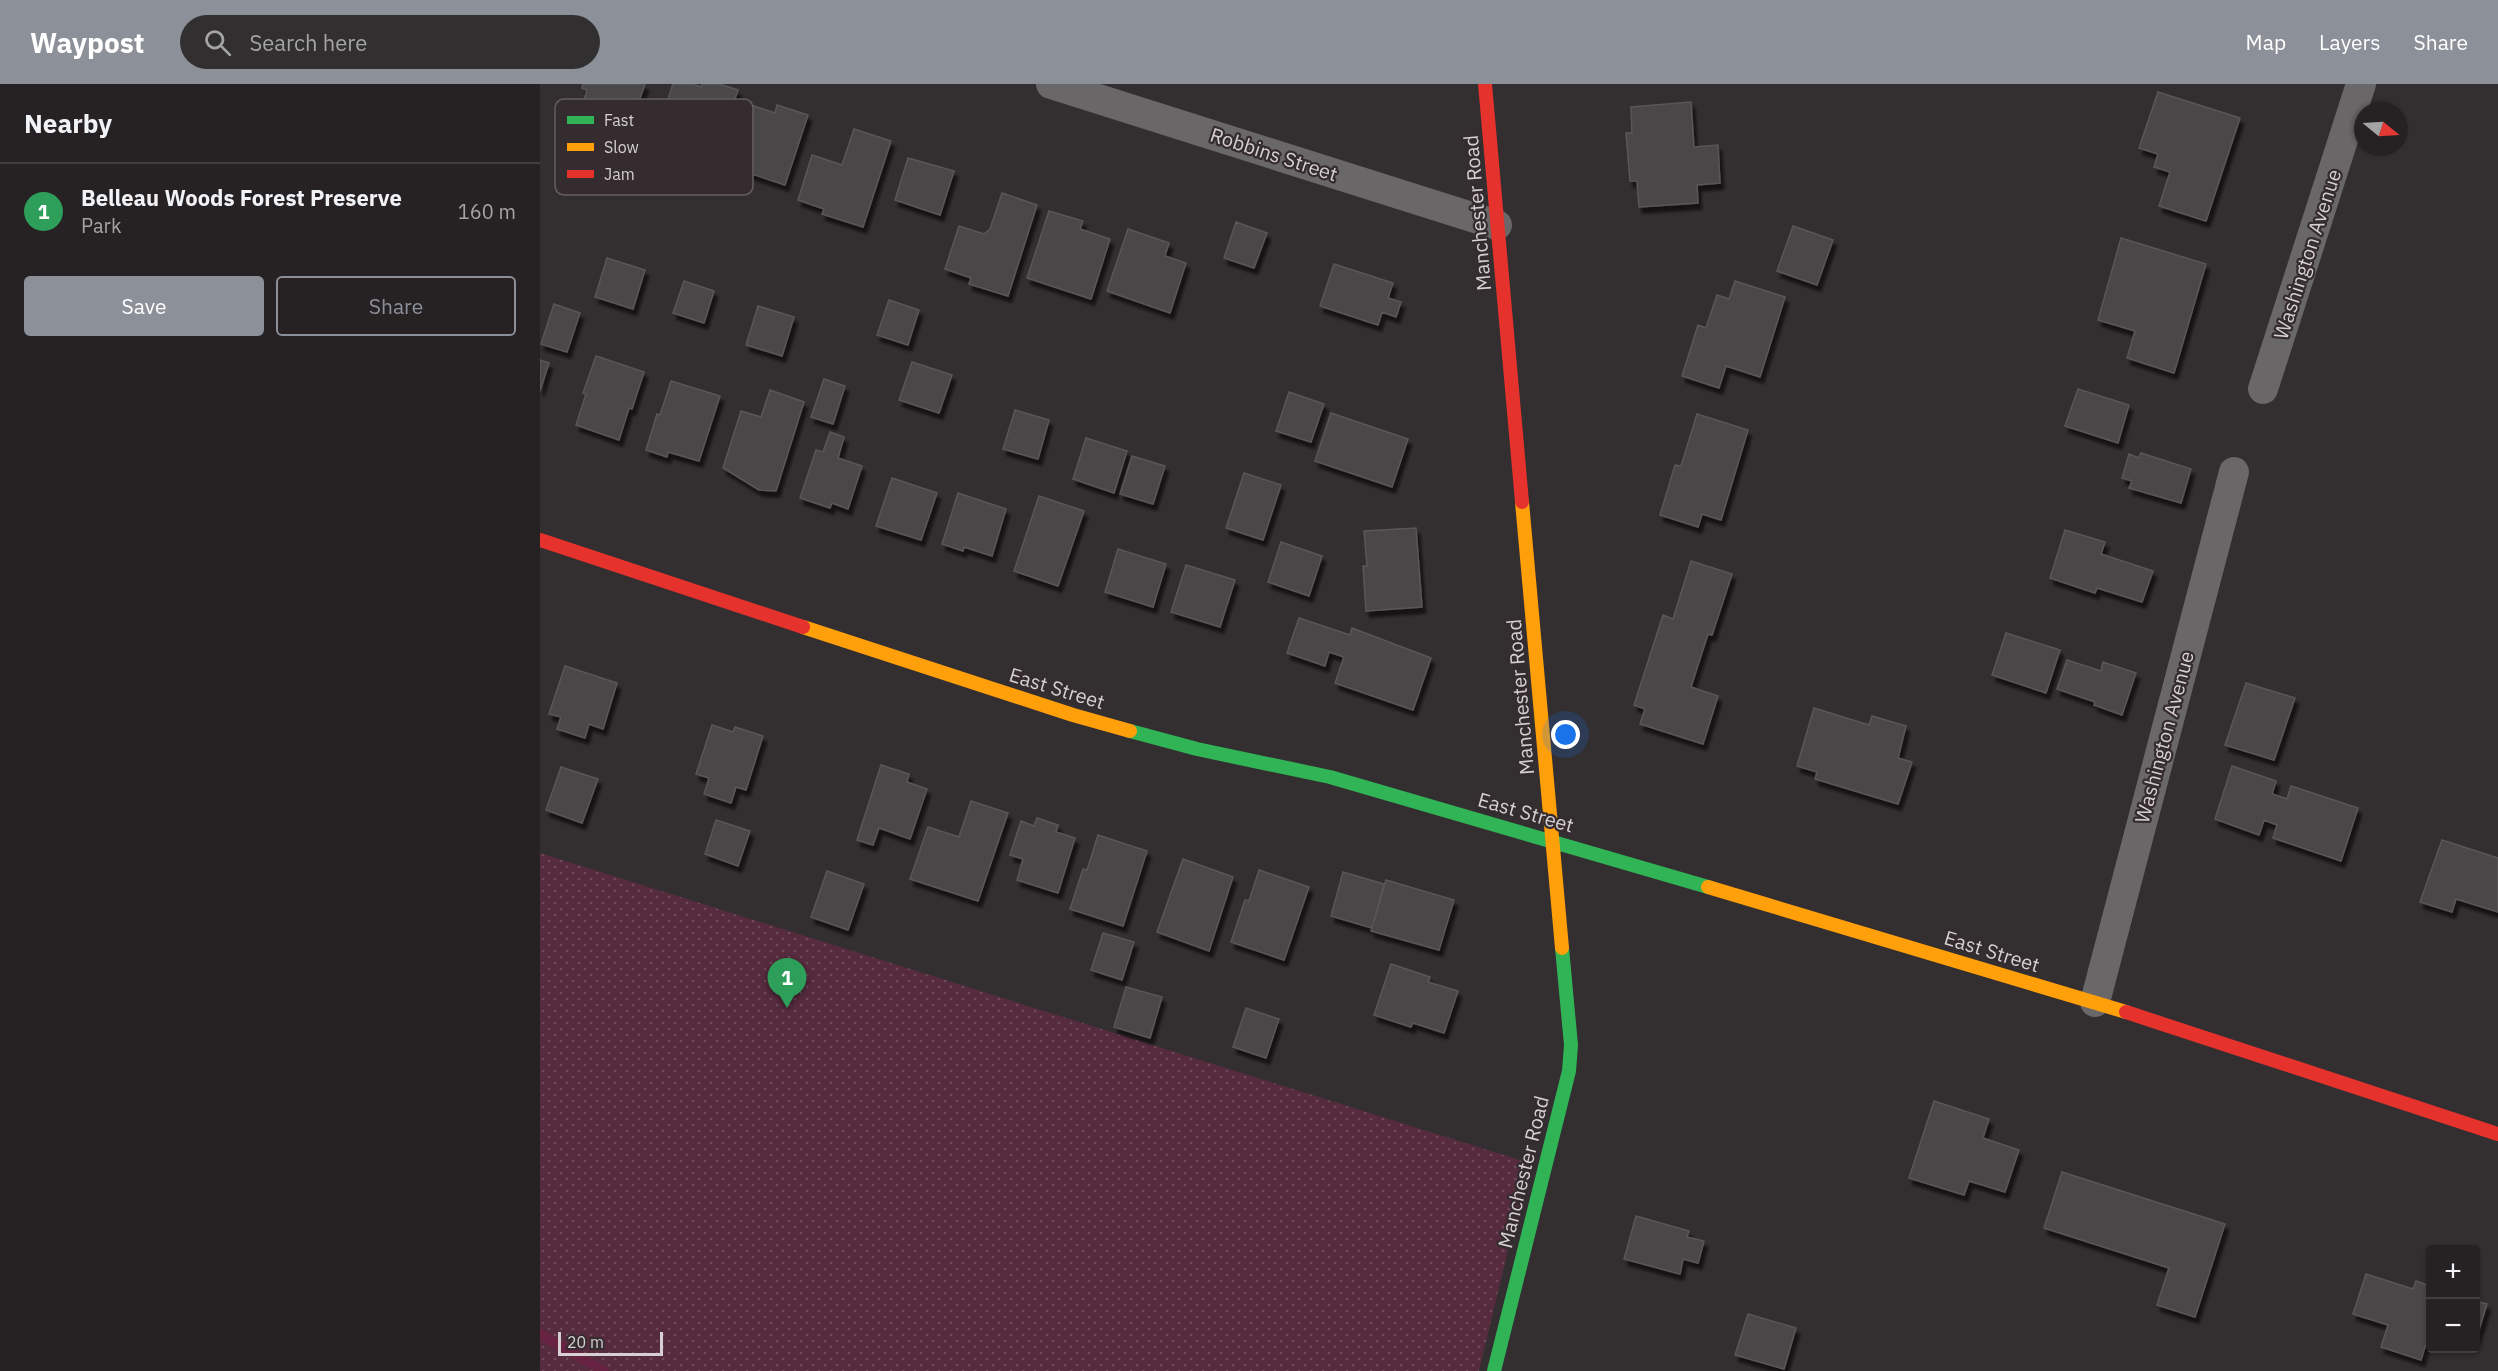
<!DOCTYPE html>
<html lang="en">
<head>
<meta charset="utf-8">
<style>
	:root { --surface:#262224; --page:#322f31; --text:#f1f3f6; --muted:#a4a4a6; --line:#423f41; --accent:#8c9099 }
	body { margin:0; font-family:"IBM Plex Sans",sans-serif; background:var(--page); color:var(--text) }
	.controls { position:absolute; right:18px; bottom:18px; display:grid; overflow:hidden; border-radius:6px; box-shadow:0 2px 4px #0004 }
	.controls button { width:54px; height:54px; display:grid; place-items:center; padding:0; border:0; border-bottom:2px solid var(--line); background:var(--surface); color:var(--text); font:30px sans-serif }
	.compass { position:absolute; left:1814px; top:18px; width:54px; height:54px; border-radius:50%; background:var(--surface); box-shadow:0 2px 4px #0004; rotate:108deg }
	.scale { position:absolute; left:18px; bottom:15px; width:105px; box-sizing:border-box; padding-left:6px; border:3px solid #d6d0d2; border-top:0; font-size:16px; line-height:21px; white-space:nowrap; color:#d6d0d2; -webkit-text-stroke:4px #352c2f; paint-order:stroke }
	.you { position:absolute; left:1026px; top:651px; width:21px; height:21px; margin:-15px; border:4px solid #fff; border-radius:50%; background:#1a73e8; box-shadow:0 0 0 9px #1a73e833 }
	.badge { display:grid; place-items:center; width:39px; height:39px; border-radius:50%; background:var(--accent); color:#fff; font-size:20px; font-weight:700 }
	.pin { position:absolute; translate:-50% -50px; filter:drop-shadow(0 2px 3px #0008) }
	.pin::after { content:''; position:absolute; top:32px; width:21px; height:18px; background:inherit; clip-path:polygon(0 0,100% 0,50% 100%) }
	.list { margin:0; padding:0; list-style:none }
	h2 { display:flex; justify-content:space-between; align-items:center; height:78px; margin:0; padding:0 24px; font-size:26px }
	h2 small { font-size:20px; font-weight:400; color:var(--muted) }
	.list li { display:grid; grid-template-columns:39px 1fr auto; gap:18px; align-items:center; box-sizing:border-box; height:96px; padding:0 24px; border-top:2px solid var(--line) }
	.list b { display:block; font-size:22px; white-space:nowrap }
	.list p { margin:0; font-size:20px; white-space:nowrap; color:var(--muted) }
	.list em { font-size:20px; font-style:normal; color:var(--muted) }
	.actions { display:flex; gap:12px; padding:18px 24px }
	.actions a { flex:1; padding:14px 0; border:2px solid var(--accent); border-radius:6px; text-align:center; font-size:21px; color:var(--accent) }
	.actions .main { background:var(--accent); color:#fff }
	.icon { flex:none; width:33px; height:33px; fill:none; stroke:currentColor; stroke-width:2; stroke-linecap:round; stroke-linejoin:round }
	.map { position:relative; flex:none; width:1958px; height:1287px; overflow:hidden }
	header { display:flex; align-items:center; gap:36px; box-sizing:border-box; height:84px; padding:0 30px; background:var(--accent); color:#fff }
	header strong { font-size:28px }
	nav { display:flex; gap:33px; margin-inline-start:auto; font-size:21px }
	.search { width:420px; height:54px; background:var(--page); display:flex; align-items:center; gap:15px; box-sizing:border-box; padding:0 21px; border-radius:33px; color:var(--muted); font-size:22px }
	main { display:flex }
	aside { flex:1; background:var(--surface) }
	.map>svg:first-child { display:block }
	.park { fill:url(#park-dots) }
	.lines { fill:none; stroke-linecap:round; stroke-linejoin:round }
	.stream { stroke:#682342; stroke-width:10 }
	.building { fill:#484646; stroke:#595758; stroke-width:1.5; filter:url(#shadow) }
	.street { stroke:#696767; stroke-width:30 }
	.fast { stroke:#30b455; stroke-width:14 }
	.slow { stroke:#ff9f0a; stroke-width:14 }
	.jam { stroke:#e5322d; stroke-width:14 }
	.labels { text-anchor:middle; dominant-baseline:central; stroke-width:4.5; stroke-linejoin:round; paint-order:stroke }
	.street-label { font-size:20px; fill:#d6d0d2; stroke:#352c2f }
	.key { fill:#352c2f; stroke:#655d60; stroke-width:1.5 }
	.key-label { font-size:16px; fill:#d6d0d2 }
</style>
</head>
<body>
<header>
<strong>Waypost</strong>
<div class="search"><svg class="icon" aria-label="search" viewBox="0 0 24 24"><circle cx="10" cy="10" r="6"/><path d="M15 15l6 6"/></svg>Search here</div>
<nav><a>Map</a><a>Layers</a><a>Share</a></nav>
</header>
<main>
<aside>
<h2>Nearby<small></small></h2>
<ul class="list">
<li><span class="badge" style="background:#2e9e5b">1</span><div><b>Belleau Woods Forest Preserve</b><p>Park</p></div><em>160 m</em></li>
</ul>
<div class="actions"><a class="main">Save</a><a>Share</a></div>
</aside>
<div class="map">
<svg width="1958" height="1287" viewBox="0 0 1958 1287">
	<defs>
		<pattern id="park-dots" width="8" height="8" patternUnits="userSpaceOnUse" patternTransform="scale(1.5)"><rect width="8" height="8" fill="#572b3e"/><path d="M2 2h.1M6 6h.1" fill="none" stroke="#6e4959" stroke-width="1.8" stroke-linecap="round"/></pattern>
		<filter id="shadow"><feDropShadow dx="3.5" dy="6" stdDeviation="1.5" flood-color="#0009"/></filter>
	</defs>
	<rect width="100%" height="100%" fill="#332e30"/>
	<path class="park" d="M 0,769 L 989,1079 L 939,1287 L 0,1287 Z"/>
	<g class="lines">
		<path class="stream" d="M 0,1250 L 64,1287"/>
	</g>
	<path class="building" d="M 43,0 L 105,0 L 94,32 L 44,16 L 47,6 L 42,4 Z
		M 133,0 L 153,0 L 161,3 L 162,0 L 179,0 L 198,6 L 173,80 L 118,61 L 133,17 L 128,15 Z
		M 1618,8 L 1700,34 L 1666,137 L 1619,122 L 1630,88 L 1614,83 L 1618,70 L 1599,64 Z
		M 1151,18 L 1154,63 L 1178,61 L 1180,99 L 1157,101 L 1158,119 L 1099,123 L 1097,97 L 1090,97 L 1086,49 L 1092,49 L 1091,23 Z
		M 211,21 L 235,29 L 237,21 L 268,31 L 245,101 L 191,83 Z
		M 314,45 L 351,57 L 323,143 L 282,130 L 284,125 L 258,116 L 272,71 L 302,81 Z
		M 368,74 L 414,87 L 400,131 L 355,116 Z
		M 462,109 L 497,121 L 468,212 L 429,200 L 431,194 L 405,185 L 419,142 L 444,150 L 450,145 Z
		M 509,127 L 543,137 L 540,145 L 570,155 L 551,215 L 487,194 Z
		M 696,138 L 727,149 L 714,184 L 684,174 Z
		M 1253,142 L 1293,156 L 1277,201 L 1237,187 Z
		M 588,145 L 629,159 L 625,172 L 646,179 L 630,229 L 567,207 Z
		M 1581,154 L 1666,180 L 1634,289 L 1587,274 L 1595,247 L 1558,236 Z
		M 67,174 L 105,186 L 93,225 L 55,213 Z
		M 794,180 L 853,199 L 848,214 L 861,218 L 856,233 L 842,228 L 838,241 L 780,222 Z
		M 144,197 L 174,207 L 164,239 L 133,229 Z
		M 1195,197 L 1245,213 L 1220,293 L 1186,282 L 1179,304 L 1142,292 L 1158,241 L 1166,244 L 1177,211 L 1189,215 Z
		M 349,216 L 379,226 L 368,261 L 337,251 Z
		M 14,220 L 40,229 L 27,268 L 1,260 Z
		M 218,222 L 254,233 L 242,272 L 206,261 Z
		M 56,272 L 104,288 L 92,325 L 89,324 L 79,356 L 36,341 L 46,310 L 43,309 Z
		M 0,276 L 9,279 L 0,307 Z
		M 372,278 L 412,291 L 399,329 L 359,316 Z
		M 284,295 L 305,302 L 293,340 L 271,333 Z
		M 131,297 L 180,312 L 159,377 L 128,368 L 127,373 L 106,366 L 117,330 L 120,331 Z
		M 1538,305 L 1589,321 L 1578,359 L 1525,342 Z
		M 230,306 L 264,318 L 236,407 L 219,406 L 183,384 L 201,327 L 221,333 Z
		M 749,308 L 784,320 L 771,358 L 736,347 Z
		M 475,326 L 509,336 L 498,375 L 463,365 Z
		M 791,329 L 868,355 L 852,403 L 775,377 Z
		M 1157,330 L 1208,346 L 1181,436 L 1162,430 L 1158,443 L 1120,431 L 1135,381 L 1141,382 Z
		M 290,348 L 304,353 L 298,374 L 322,382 L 308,425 L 292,419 L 290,424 L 260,414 L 276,366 L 283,368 Z
		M 546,354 L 587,367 L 574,409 L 533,395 Z
		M 1601,369 L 1651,385 L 1641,419 L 1589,404 L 1592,397 L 1582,394 L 1589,370 L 1599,374 Z
		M 592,372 L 625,382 L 613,420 L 580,410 Z
		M 704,389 L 741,401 L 723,456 L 686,444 Z
		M 352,394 L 397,409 L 381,456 L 336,442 Z
		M 418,409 L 466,425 L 452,472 L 424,463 L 423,467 L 402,460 Z
		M 499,412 L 544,427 L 518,502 L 474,487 Z
		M 876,444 L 882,523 L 826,527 L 823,482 L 827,482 L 824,447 Z
		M 1525,446 L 1565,458 L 1561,470 L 1613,487 L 1602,518 L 1557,504 L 1555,509 L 1510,494 Z
		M 741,458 L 782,472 L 769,512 L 728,498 Z
		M 578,465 L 626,480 L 613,523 L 565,508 Z
		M 1151,477 L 1192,490 L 1172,551 L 1168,550 L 1151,603 L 1178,612 L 1163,660 L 1100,640 L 1105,625 L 1094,621 L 1123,531 L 1133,535 Z
		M 646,481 L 695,496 L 680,543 L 631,528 Z
		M 759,534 L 810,551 L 812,544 L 891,574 L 873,626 L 795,599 L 804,573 L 789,568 L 785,582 L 747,569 Z
		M 1466,549 L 1520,566 L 1506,609 L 1452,591 Z
		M 1527,576 L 1561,587 L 1563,578 L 1596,589 L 1582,631 L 1554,621 L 1555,618 L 1517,605 Z
		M 25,582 L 77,599 L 63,645 L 49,640 L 45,654 L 17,645 L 21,633 L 9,630 Z
		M 1706,599 L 1755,614 L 1734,676 L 1685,661 Z
		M 1274,624 L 1329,641 L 1332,632 L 1366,642 L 1358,674 L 1372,678 L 1358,720 L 1275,695 L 1277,688 L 1257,682 Z
		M 172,641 L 193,648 L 195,643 L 223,652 L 206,706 L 196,703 L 191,719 L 164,710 L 169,694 L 156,690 Z
		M 341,681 L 369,690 L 367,698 L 387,705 L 370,755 L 339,744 L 333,761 L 317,756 Z
		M 1692,682 L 1736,697 L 1732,710 L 1747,715 L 1751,702 L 1818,724 L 1801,777 L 1733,754 L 1737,741 L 1724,736 L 1719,751 L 1675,735 Z
		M 21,683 L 58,695 L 42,739 L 6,726 Z
		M 431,717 L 468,729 L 438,817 L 370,795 L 388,743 L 419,753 Z
		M 497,734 L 518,741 L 516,748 L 535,754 L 518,809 L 477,796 L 483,775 L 470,771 L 481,737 L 494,742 Z
		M 176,736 L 210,747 L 198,782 L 165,770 Z
		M 558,751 L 607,767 L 583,842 L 530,825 L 543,785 L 547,786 Z
		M 1902,756 L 1958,774 L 1958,828 L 1916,815 L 1912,828 L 1880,818 Z
		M 643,775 L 693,793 L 669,867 L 617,848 Z
		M 719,786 L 769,803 L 744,876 L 691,858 L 705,816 L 709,817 Z
		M 287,787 L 324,800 L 308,846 L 271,833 Z
		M 803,788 L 844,800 L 832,844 L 791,832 Z
		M 846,796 L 914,816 L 899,866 L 831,847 Z
		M 563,849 L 594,858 L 582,896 L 551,886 Z
		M 851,880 L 890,893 L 888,898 L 918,907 L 904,949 L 873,939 L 871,943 L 834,931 Z
		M 586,903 L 622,913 L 610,954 L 574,943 Z
		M 706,924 L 739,935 L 726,974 L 693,963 Z
		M 1394,1017 L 1449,1035 L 1443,1054 L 1479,1066 L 1465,1108 L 1429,1097 L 1424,1111 L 1369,1094 Z
		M 1522,1088 L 1685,1140 L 1655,1233 L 1617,1221 L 1629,1184 L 1504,1144 Z
		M 1096,1132 L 1149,1147 L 1147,1153 L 1164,1157 L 1158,1179 L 1143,1175 L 1140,1190 L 1084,1175 Z
		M 1826,1190 L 1873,1205 L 1876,1197 L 1890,1202 L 1890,1254 L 1888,1253 L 1881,1276 L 1841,1263 L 1848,1241 L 1813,1230 Z
		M 1936,1217 L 1947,1220 L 1936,1256 Z
		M 1208,1230 L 1256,1244 L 1244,1285 L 1195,1271 Z"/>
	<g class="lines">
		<path class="street" d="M 511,0 L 957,141
			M 1723,305 L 1821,0
			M 1555,918 L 1694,388"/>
		<path class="fast" d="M 590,647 L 657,665 L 790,693 L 1168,803
			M 954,1287 L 1029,987 L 1031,961 L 1022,864"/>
		<path class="slow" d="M 982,418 L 1022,864
			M 263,543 L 533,631 L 590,647
			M 1168,803 L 1586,928"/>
		<path class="jam" d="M 945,0 L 982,418
			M 0,456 L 263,543
			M 1586,928 L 1958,1050"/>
	</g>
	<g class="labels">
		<g class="street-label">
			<text transform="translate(734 70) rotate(18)">Robbins Street</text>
			<text transform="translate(937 129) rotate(-95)">Manchester Road</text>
			<text transform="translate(1767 170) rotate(-72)">Washington Avenue</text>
			<text transform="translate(517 604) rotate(17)">East Street</text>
			<text transform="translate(980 613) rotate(-95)">Manchester Road</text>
			<text transform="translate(1624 653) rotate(-75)">Washington Avenue</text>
			<text transform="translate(986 728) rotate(16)">East Street</text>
			<text transform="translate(1452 867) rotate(17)">East Street</text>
			<text transform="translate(983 1088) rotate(-76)">Manchester Road</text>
		</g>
	</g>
	<rect x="15" y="15" width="198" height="96" rx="9" class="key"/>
	<rect x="27" y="32" width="27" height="8" fill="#30b455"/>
	<rect x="27" y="59" width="27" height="8" fill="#ff9f0a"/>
	<rect x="27" y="86" width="27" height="8" fill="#e5322d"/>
	<g class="key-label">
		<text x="64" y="42">Fast</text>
		<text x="64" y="69">Slow</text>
		<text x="64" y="96">Jam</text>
	</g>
</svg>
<div class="controls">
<button>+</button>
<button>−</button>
</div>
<svg class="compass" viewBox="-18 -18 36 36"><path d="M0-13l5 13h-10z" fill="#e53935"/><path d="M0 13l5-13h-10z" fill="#a4a4a6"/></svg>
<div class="scale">20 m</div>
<div class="you"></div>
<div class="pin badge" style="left:247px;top:924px;background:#2e9e5b">1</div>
</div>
</main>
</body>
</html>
